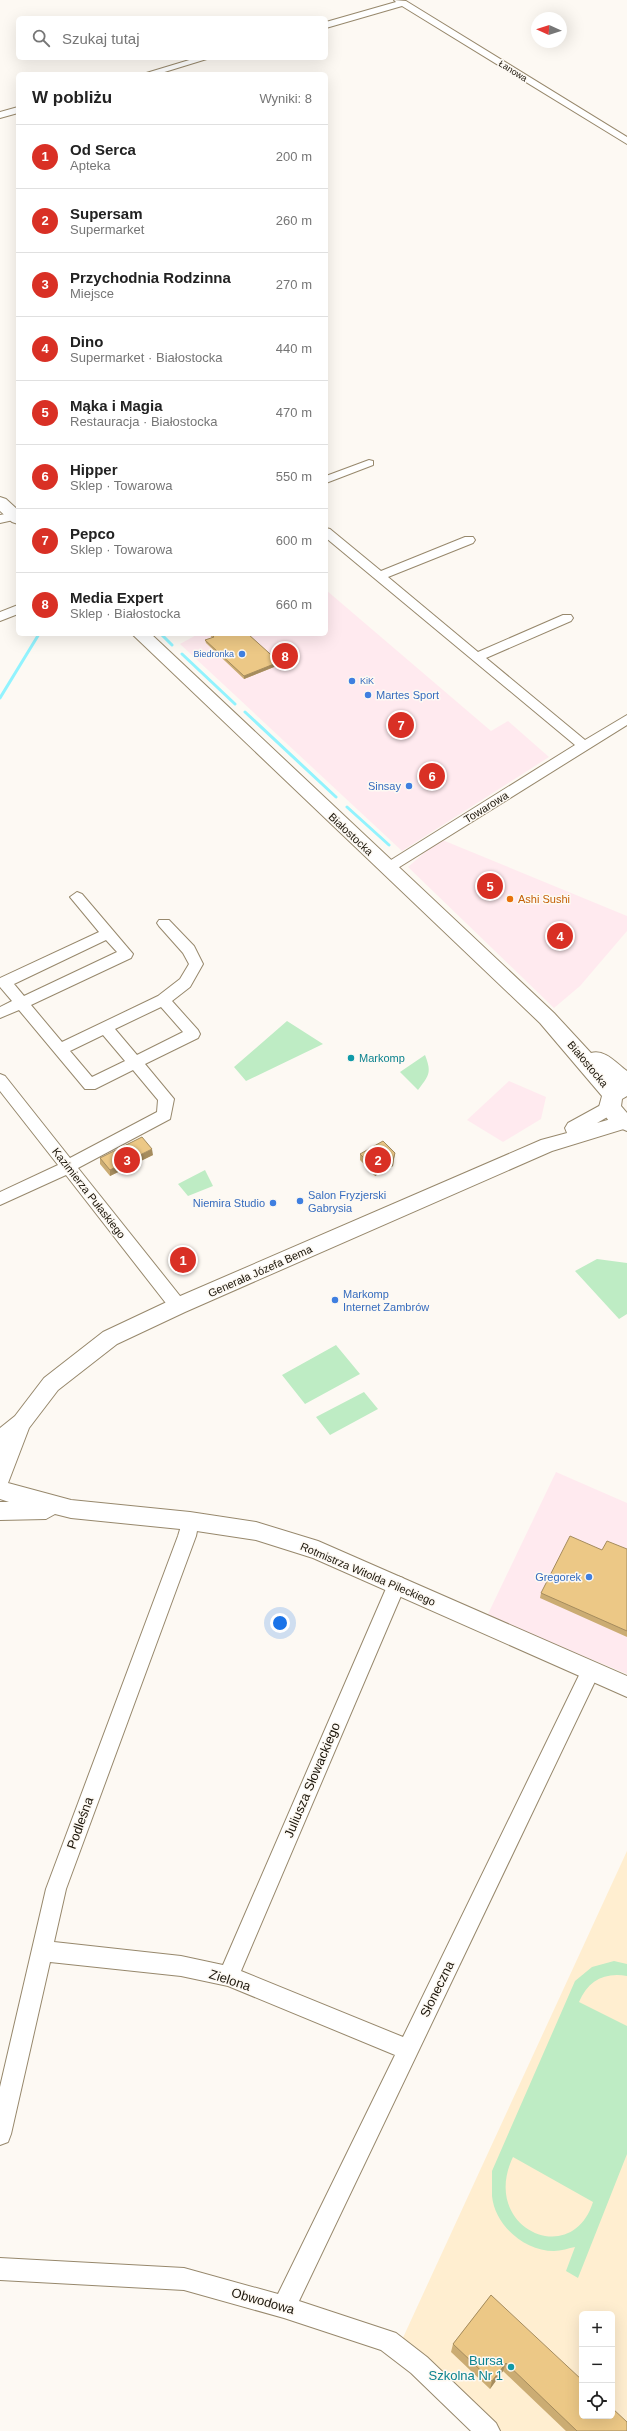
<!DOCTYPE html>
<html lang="pl">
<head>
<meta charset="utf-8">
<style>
	:root { --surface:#fff; --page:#f2f2f2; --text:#222; --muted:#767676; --line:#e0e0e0; --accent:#d93025 }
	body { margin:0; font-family:Arial,sans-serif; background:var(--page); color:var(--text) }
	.controls { position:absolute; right:12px; bottom:12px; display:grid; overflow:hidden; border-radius:6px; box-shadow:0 4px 16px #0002 }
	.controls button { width:36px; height:36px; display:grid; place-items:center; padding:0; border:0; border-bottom:1px solid var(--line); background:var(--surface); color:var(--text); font:20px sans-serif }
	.compass { position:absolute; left:531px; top:12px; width:36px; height:36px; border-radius:50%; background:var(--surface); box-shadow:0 4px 16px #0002; rotate:273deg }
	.you { position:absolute; left:280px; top:1623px; width:14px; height:14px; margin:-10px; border:3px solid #fff; border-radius:50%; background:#1a73e8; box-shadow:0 0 0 6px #1a73e833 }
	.badge { display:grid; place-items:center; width:26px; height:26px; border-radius:50%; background:var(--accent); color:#fff; font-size:13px; font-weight:700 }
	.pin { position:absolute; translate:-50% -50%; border:2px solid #fff; box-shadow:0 1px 4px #0006 }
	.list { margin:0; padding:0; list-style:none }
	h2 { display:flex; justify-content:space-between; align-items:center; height:52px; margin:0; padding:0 16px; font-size:17px }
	h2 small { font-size:13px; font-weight:400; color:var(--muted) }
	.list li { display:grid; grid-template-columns:26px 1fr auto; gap:12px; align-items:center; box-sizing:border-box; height:64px; padding:0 16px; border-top:1px solid var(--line) }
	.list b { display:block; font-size:15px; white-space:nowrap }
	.list p { margin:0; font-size:13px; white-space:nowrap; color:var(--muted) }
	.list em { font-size:13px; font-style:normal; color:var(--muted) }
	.icon { flex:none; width:22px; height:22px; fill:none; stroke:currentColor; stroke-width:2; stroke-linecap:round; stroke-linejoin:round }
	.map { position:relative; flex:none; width:627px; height:2431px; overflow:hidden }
	.search { position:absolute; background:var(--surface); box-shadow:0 4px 16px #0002; left:16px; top:16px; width:312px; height:44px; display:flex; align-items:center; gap:10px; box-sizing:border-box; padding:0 14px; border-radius:6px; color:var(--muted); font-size:15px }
	.panel { position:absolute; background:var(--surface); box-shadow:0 4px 16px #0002; left:16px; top:72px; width:312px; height:564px; border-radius:6px }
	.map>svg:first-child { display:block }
	.commercial { fill:#ffeaef }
	.built { fill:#ffeed0; fill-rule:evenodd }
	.green { fill:#beecc4; fill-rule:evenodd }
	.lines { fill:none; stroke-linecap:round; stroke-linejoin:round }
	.stream { stroke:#92f3fe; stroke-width:3 }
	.minor-casing { stroke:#97886c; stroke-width:2 }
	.tertiary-casing { stroke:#97886c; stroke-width:2 }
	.secondary-casing { stroke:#97886c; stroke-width:2 }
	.minor { fill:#fff; fill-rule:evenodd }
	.tertiary { fill:#fff; fill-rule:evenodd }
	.secondary { fill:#fff; fill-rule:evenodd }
	.wall { fill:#cbac73 }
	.shaded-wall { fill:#a58c5e }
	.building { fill:#ecc886; stroke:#a58c5e }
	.shop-dot { fill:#3f7fe0; stroke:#fdf9f3; stroke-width:1.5 }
	.food-dot { fill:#e8710a; stroke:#fdf9f3; stroke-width:1.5 }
	.culture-dot { fill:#0f9aa8; stroke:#fdf9f3; stroke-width:1.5 }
	.labels { text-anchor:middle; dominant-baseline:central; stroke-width:3; stroke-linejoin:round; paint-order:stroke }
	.far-street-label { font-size:9px; fill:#1a1409; stroke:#fdf9f3 }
	.far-shop-label { font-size:9px; fill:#366cbe; stroke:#fdf9f3; text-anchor:end }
	.shop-label { font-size:11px; fill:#366cbe; stroke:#fdf9f3; text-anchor:start }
	.street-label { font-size:11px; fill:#1a1409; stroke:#fdf9f3 }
	.food-label { font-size:11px; fill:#c56008; stroke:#fdf9f3; text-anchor:start }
	.culture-label { font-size:11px; fill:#0d838f; stroke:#fdf9f3; text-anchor:start }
	.near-street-label { font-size:13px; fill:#1a1409; stroke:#fdf9f3 }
	.near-culture-label { font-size:13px; fill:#0d838f; stroke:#fdf9f3; text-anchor:end }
</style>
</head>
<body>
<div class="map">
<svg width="627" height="2431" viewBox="0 0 627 2431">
	<rect width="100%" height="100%" fill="#fdf9f3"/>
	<path class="commercial" d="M 326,590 L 491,731 L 508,721 L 549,757 L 402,851 L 180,644 L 198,634 L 326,634 Z
		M 440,839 L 627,916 L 627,931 L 580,986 L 554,1008 L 408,867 Z
		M 509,1081 L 546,1097 L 541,1119 L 503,1142 L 467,1120 Z
		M 556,1472 L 627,1503 L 627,1674 L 487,1616 Z"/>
	<path class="built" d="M 627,1851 L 627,2431 L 497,2431 L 401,2342 ZM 582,2314 L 612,2314 L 612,2416 L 582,2416 Z"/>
	<path class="green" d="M 287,1021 L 323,1044 L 246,1081 L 234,1067 Z
		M 425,1055 C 432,1073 429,1075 418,1090 L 400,1072 Z
		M 205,1170 L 213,1186 L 188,1196 L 178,1184 Z
		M 597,1259 L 627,1263 L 627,1314 L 619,1319 L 575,1271 Z
		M 336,1345 L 360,1374 L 305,1404 L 282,1375 Z
		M 364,1392 L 378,1409 L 330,1435 L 316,1417 Z
		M 614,1961 L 627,1964 L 627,1976 C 604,1972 588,1981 579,2002 L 627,2026 L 627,2154 L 578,2278 L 566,2271 L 575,2247 C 569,2248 561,2251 554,2251 C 525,2251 495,2226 492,2196 C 492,2188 492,2180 492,2171 L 575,1981 L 592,1967 ZM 513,2157 L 593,2202 C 572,2270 479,2228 513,2157 Z"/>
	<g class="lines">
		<path class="stream" d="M 161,634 L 172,645
			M 182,654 L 235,704
			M 0,698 L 39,634
			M 245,712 L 336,797
			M 347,807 L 389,845"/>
		<defs>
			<path id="minor" d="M 394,0 L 406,1 L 627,137 L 627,144 L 402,6 L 326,28 L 326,22 L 396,2 Z
				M 196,58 L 210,58 L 158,74 L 143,74 Z
				M 18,107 L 18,113 L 0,118 L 0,112 Z
				M 369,460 L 373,461 L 373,465 L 326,483 L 326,476 Z
				M 15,512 L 18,513 L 18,519 L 0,523 L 0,515 Z
				M 326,528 L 330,529 L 381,571 L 465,537 L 473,537 L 475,540 L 473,543 L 388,577 L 478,652 L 563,615 L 571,615 L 573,618 L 571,621 L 486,658 L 585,740 L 627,715 L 627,725 L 393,871 L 383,871 L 381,868 L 383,865 L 575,745 L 326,538 Z
				M 18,605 L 18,614 L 0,621 L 0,612 Z
				M 77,892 L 82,894 L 133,954 L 131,958 L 31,1005 L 62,1042 L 158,996 L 180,979 L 189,964 L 183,953 L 159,926 L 157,923 L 159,920 L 169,920 L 194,946 L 203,964 L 190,987 L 172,1001 L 198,1030 L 200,1034 L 198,1038 L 145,1064 L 174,1099 L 170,1119 L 78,1168 L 184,1301 L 186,1306 L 184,1311 L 178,1313 L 172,1311 L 66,1175 L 0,1205 L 0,1192 L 58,1165 L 0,1091 L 0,1074 L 5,1076 L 70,1158 L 157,1112 L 158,1100 L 133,1070 L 95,1089 L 85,1089 L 19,1010 L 0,1018 L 0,1007 L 12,1001 L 0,987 L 0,978 L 99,932 L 70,897 ZM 106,940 L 117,952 L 24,996 L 14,984 ZM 161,1007 L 183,1032 L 137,1055 L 115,1029 ZM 103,1035 L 125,1061 L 92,1077 L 70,1051 Z
				M 190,1513 L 196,1516 L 199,1521 L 196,1536 L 66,1889 L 54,1942 L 181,1956 L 223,1965 L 388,1584 L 391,1578 L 397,1576 L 403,1578 L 406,1584 L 241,1971 L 403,2037 L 584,1665 L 591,1662 L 598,1665 L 600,1671 L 299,2301 L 396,2333 L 427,2357 L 496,2423 L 500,2431 L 471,2431 L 411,2373 L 381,2350 L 284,2318 L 184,2290 L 0,2280 L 0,2258 L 184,2268 L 278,2294 L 395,2055 L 228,1986 L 181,1976 L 50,1962 L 11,2134 L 8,2142 L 0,2145 L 0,2087 L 46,1889 L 178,1536 L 184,1516 Z"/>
			<path id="tertiary" d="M 610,1100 L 616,1102 L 619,1107 L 616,1112 L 597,1123 L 625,1115 L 627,1116 L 627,1128 L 552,1151 L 185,1312 L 117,1344 L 58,1390 L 29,1428 L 8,1483 L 71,1500 L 190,1512 L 256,1522 L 318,1541 L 627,1676 L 627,1697 L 313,1558 L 256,1540 L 190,1530 L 71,1518 L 55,1514 L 46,1519 L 0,1520 L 0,1502 L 9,1502 L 0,1499 L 0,1428 L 15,1416 L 44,1378 L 103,1332 L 171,1300 L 541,1140 L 567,1133 L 565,1128 L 568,1123 Z"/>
			<path id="secondary" d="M 0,497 L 6,499 L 18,510 L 18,524 L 12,522 L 0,511 Z
				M 132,634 L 151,634 L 554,1013 L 591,1053 C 605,1049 616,1063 627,1071 L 627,1096 L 622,1099 L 621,1106 L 627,1113 L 627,1131 L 611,1124 L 599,1107 L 602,1096 L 540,1023 Z"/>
		</defs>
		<use href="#minor" class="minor-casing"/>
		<use href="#tertiary" class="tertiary-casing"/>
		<use href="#secondary" class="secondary-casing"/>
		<use href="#minor" class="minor"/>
		<use href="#tertiary" class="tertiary"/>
		<use href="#secondary" class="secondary"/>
	</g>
	<path class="wall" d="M 209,634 L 248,634 L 279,662 L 279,665 L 244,679 L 206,643 L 205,640 L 212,638 L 210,635 Z
		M 360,1154 L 394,1159 L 393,1166 L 375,1176 L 360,1160 Z
		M 153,1155 L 110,1176 L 100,1164 L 100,1158 Z
		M 627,1549 L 627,1637 L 540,1598 L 541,1593 L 602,1550 Z
		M 491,2295 L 627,2431 L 566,2431 L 503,2371 L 490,2389 L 451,2352 L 453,2344 Z"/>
	<path class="shaded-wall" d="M 279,662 L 279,665 L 244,679 L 244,676 Z
		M 152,1149 L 153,1155 L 110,1176 L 110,1170 Z
		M 395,1153 L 393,1166 L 375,1176 L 376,1170 Z
		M 506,2363 L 503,2371 L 490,2389 L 492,2381 Z"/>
	<path class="building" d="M 211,634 L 248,634 L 279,662 L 244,676 L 205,640 L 214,637 Z
		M 142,1137 L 152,1149 L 110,1170 L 100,1158 Z
		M 383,1141 L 395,1153 L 393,1160 L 376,1170 L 360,1154 Z
		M 570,1536 L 602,1550 L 607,1541 L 627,1549 L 627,1631 L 541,1593 Z
		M 491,2295 L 582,2380 L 582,2416 L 612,2416 L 612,2408 L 627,2422 L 627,2431 L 577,2431 L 506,2363 L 492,2381 L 453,2344 Z"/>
	<g class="shop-dot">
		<circle cx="242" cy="654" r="4"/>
		<circle cx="352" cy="681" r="4"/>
		<circle cx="368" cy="695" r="4"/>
		<circle cx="409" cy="786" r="4"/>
		<circle cx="300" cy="1201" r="4"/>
		<circle cx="273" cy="1203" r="4"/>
		<circle cx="335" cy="1300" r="4"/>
		<circle cx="589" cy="1577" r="4"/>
	</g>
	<circle class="food-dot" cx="510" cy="899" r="4"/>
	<g class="culture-dot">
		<circle cx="351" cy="1058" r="4"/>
		<circle cx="511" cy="2367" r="4"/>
	</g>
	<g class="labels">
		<g class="far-street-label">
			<text transform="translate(513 71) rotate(32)">Łanowa</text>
		</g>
		<g class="far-shop-label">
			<text x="234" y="654">Biedronka</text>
			<text x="360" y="681" text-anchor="start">KiK</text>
		</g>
		<g class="shop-label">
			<text x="376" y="695">Martes Sport</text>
			<text x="401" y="786" text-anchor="end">Sinsay</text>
			<text x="308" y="1195">Salon Fryzjerski<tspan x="308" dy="13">Gabrysia</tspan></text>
			<text x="265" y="1203" text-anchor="end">Niemira Studio</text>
			<text x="343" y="1294">Markomp<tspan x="343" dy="13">Internet Zambrów</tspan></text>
			<text x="581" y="1577" text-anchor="end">Gregorek</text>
		</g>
		<g class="street-label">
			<text transform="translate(486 807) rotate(-32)">Towarowa</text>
			<text transform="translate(351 834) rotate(43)">Białostocka</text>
			<text transform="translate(588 1064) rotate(50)">Białostocka</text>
			<text transform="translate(89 1193) rotate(52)">Kazimierza Pułaskiego</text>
			<text transform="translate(260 1271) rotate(-24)">Generała Józefa Bema</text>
			<text transform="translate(368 1574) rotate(23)">Rotmistrza Witolda Pileckiego</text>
		</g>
		<g class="food-label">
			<text x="518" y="899">Ashi Sushi</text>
		</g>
		<g class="culture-label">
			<text x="359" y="1058">Markomp</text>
		</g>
		<g class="near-street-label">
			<text transform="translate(312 1780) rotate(-67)">Juliusza Słowackiego</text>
			<text transform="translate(80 1823) rotate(-70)">Podleśna</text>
			<text transform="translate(230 1980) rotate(18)">Zielona</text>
			<text transform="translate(437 1989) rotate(-64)">Słoneczna</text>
			<text transform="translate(263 2301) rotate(16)">Obwodowa</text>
		</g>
		<g class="near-culture-label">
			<text x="503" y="2360">Bursa<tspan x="503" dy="15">Szkolna Nr 1</tspan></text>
		</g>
	</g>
</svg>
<div class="controls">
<button>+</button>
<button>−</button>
<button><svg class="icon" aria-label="locate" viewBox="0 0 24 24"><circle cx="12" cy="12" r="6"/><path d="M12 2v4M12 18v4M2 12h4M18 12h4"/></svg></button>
</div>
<svg class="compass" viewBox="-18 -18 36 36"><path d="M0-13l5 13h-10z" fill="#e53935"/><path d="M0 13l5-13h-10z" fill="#767676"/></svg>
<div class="you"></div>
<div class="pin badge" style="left:183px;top:1260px">1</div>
<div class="pin badge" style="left:378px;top:1160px">2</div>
<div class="pin badge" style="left:127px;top:1160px">3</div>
<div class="pin badge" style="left:560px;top:936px">4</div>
<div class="pin badge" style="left:490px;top:886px">5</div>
<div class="pin badge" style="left:432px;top:776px">6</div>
<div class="pin badge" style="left:401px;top:725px">7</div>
<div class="pin badge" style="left:285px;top:656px">8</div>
<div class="search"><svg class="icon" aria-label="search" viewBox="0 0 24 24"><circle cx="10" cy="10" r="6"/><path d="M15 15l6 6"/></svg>Szukaj tutaj</div>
<section class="panel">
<h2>W pobliżu<small>Wyniki: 8</small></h2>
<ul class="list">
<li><span class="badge">1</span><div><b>Od Serca</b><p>Apteka</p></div><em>200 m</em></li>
<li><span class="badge">2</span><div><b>Supersam</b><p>Supermarket</p></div><em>260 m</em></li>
<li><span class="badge">3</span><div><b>Przychodnia Rodzinna</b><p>Miejsce</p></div><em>270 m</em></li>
<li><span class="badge">4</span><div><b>Dino</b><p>Supermarket · Białostocka</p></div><em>440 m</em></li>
<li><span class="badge">5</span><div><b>Mąka i Magia</b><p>Restauracja · Białostocka</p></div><em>470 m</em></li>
<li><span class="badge">6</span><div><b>Hipper</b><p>Sklep · Towarowa</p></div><em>550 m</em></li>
<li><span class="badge">7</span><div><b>Pepco</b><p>Sklep · Towarowa</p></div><em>600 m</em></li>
<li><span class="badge">8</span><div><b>Media Expert</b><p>Sklep · Białostocka</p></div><em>660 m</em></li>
</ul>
</section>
</div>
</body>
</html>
